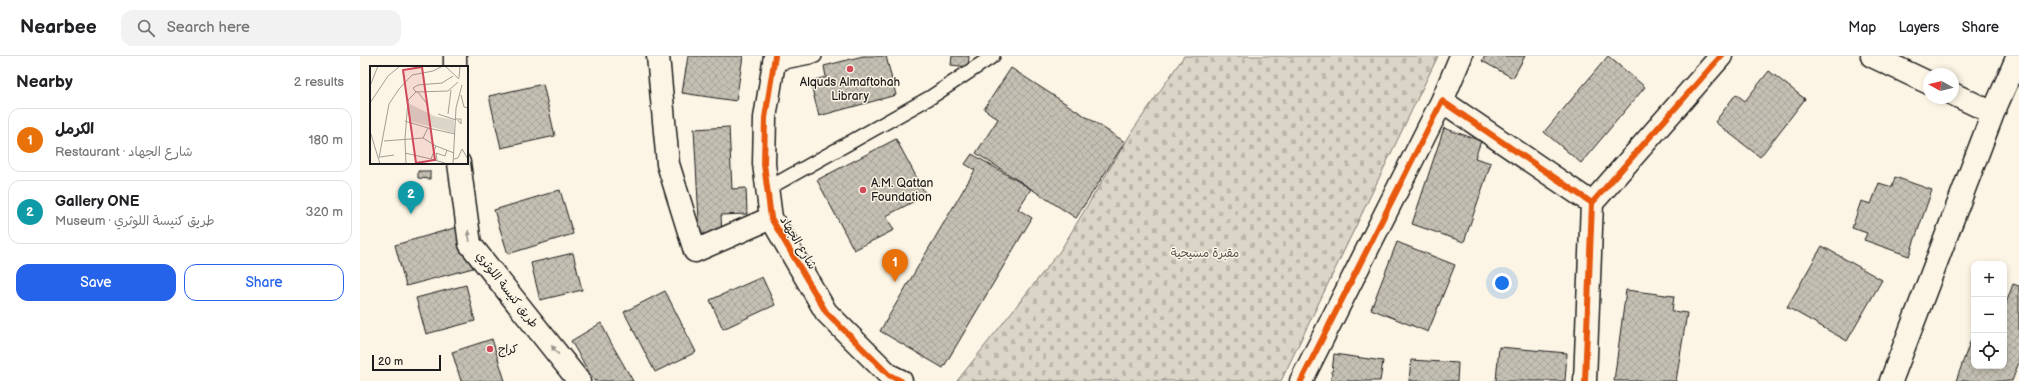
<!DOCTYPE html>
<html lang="en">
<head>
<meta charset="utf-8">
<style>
	:root { --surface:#fff; --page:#f2f2f2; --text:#202124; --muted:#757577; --line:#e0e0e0; --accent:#2563eb }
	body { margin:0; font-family:"Balsamiq Sans","Playpen Sans Arabic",sans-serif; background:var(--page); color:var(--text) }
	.controls { position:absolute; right:12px; bottom:12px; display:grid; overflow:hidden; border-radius:8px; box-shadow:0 2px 6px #0003 }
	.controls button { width:36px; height:36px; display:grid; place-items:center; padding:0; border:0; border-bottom:1px solid var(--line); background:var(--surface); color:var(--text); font:20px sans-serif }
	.compass { position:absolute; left:1563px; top:12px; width:36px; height:36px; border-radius:50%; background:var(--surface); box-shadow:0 2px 6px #0003; rotate:278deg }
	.scale { position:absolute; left:12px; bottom:10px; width:69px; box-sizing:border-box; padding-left:4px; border:2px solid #1c1c1c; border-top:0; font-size:11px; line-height:14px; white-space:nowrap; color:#1c1c1c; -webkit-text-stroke:3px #fcf5e5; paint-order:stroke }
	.you { position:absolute; left:1142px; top:227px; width:14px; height:14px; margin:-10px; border:3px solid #fff; border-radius:50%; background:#1a73e8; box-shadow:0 0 0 6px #1a73e833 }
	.badge { display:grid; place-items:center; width:26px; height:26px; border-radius:50%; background:var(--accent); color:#fff; font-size:13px; font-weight:700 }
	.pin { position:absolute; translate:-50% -33px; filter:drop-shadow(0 1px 2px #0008) }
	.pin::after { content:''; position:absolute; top:21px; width:14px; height:12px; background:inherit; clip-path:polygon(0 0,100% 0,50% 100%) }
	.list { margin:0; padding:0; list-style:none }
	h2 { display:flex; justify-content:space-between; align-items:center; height:52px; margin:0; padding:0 16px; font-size:17px }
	h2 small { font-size:13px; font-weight:400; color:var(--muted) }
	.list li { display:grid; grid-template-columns:26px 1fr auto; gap:12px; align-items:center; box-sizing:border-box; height:64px; margin:0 8px 8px; padding:0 8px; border:1px solid var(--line); border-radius:12px }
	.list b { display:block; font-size:15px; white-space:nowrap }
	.list p { margin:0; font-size:13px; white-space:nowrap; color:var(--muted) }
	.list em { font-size:13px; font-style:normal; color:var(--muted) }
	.actions { display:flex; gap:8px; padding:12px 16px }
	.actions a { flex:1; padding:9px 0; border:1px solid var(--accent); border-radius:12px; text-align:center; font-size:14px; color:var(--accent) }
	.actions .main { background:var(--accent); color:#fff }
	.icon { flex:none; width:22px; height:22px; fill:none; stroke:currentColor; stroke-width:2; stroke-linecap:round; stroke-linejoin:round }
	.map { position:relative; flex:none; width:1659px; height:325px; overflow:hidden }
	header { display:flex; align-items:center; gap:24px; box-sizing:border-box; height:56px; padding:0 20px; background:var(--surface); border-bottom:1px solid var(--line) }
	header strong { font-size:19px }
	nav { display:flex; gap:22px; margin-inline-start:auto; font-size:14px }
	.search { width:280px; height:36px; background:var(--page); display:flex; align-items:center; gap:10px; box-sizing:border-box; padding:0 14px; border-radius:12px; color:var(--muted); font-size:15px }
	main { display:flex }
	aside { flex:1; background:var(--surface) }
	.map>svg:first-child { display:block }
	.cemetery { fill:url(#cemetery-stones); stroke:#7c7872 }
	.building { fill:url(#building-cross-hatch); stroke:#1c1c1c }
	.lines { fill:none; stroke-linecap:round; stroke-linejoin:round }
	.service-casing { stroke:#1c1c1c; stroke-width:16 }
	.minor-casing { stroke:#1c1c1c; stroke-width:25 }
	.tertiary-casing { stroke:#1c1c1c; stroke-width:25 }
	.service { stroke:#fcf5e5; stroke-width:13 }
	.minor { stroke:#fcf5e5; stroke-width:22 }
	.tertiary { stroke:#fcf5e5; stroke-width:22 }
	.cycleway-casing { stroke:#fcf5e5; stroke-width:8 }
	.cycleway { stroke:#e8590c; stroke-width:6 }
	.oneway { fill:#97938b }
	.poi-dot { fill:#d1495b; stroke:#fcf5e5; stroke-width:1.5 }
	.labels { text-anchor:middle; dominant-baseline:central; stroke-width:3; stroke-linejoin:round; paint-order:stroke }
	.poi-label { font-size:12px; fill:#1c1c1c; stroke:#fcf5e5; text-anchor:start }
	.street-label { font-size:12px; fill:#1c1c1c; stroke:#fcf5e5 }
	.park-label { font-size:12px; fill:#555450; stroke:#fcf5e5 }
	.inset-road { fill:none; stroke:#a29e95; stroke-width:1 }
	.view { fill:#d1495b; fill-opacity:0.15; stroke:#d1495b; stroke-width:2 }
	.inset-edge { fill:none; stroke:#1c1c1c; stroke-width:2 }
</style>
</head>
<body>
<header>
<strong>Nearbee</strong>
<div class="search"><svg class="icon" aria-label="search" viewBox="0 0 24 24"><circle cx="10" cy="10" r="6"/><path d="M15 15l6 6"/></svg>Search here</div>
<nav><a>Map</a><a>Layers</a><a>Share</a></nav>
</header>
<main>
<aside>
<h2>Nearby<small>2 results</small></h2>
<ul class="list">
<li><span class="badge" style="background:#e8710a">1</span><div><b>الكرمل</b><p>Restaurant · شارع الجهاد</p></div><em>180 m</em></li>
<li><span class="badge" style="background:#0f9aa8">2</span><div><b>Gallery ONE</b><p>Museum · طريق كنيسة اللوثري</p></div><em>320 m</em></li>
</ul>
<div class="actions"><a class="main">Save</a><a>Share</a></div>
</aside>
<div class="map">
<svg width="1659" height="325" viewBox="0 0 1659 325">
	<defs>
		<pattern id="cemetery-stones" width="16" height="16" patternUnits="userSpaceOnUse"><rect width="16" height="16" fill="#dbd5c8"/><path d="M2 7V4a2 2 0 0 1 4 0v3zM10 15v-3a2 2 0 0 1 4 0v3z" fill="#bbb6ab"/></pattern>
		<pattern id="building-cross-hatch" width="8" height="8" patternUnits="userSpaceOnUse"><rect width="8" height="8" fill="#c4c0b3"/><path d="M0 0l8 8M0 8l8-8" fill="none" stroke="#a8a499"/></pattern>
	</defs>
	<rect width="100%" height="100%" fill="#fcf5e5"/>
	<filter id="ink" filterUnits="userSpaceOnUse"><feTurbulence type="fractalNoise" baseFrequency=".025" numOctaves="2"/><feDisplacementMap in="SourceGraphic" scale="8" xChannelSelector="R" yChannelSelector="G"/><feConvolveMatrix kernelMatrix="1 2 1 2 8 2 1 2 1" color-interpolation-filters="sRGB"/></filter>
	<g filter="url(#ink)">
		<path class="cemetery" d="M 824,0 L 1078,0 L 921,325 L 597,325 L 700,195 L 773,74 Z"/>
		<path class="building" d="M 328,0 L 383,0 L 376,45 L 322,37 Z
			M 503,0 L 526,0 L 536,39 L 459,60 L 450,25 L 466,21 L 464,10 Z
			M 592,0 L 609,0 L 608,11 L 591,9 Z
			M 1125,0 L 1165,0 L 1153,22 L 1122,5 Z
			M 1248,0 L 1285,31 L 1221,107 L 1184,76 Z
			M 651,12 L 765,86 L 716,162 L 616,97 L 638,63 L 624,53 Z
			M 1409,15 L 1445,43 L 1400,101 L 1355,66 L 1376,38 L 1385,45 Z
			M 183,28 L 195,80 L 141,92 L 129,40 Z
			M 369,71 L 372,133 L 386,132 L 387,158 L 361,159 L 362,181 L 340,182 L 334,73 Z
			M 1084,72 L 1121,85 L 1115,102 L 1131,107 L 1104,186 L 1052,168 Z
			M 536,83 L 566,139 L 526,160 L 534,174 L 494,194 L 457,124 Z
			M 612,98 L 671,133 L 658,153 L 672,162 L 583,312 L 520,275 L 615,114 L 605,108 Z
			M 58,115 L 70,115 L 70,123 L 58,122 Z
			M 1535,121 L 1572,134 L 1549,200 L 1504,184 L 1507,177 L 1492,172 L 1501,145 L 1511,148 L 1519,127 L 1532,131 Z
			M 200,134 L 213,178 L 148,198 L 134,154 Z
			M 101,170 L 113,212 L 46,230 L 35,189 Z
			M 1037,186 L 1095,209 L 1068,276 L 1011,253 Z
			M 1462,190 L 1522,224 L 1487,285 L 1427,251 Z
			M 213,197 L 222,234 L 180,244 L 171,207 Z
			M 402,221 L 415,249 L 363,273 L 350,244 Z
			M 1653,228 L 1659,230 L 1659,306 L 1652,325 L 1596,325 L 1614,275 L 1614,310 L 1644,310 L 1644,253 Z
			M 106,229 L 115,265 L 66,278 L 56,242 Z
			M 1266,234 L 1314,240 L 1312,255 L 1327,257 L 1316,325 L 1254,325 Z
			M 305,235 L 336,296 L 295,316 L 264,256 Z
			M 241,267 L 250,285 L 273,325 L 234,325 L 211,285 Z
			M 132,283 L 145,325 L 101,325 L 92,296 Z
			M 1139,291 L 1207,297 L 1205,325 L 1136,325 Z
			M 974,298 L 1023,305 L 1020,325 L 971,325 Z
			M 1051,304 L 1098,307 L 1097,325 L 1049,325 Z"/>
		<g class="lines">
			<defs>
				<path id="service" d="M 414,8 L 455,0
					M 407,133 L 571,41 L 633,0"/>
				<path id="minor" d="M 298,0 L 308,108 L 335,195 L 411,162
					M 1512,0 L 1569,27
					M 95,11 L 95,0
					M 1082,45 L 1101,0
					M 1633,57 L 1658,0
					M 99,107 L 110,188 L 219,325
					M 941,325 L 1082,45 L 1232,147
					M 1225,325 L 1232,147 L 1361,0
					M 1531,325 L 1633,57 L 1593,38"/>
				<path id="tertiary" d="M 415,0 L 405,62 L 404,108 L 411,162 L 466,256 L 529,319 L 541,325"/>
			</defs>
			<use href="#service" class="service-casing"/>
			<use href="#minor" class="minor-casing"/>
			<use href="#tertiary" class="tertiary-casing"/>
			<use href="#service" class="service"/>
			<use href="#minor" class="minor"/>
			<use href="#tertiary" class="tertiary"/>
			<defs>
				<path id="cycleway" d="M 415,0 L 405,62 L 404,108 L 411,162 L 466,256 L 529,319 L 541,325
					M 941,325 L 1082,45 L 1232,147
					M 1225,325 L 1232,147 L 1361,0"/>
			</defs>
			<use href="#cycleway" class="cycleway-casing"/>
			<use href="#cycleway" class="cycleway"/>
		</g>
		<defs><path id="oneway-solid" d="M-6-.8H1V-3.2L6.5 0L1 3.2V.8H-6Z"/></defs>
		<g class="oneway">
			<use href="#oneway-solid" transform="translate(109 180) rotate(-98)"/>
			<use href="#oneway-solid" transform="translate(195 294) rotate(-128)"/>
		</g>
	</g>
	<g class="poi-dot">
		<circle cx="490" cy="13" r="4"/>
		<circle cx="503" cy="134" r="4"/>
		<circle cx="130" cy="293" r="4"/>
	</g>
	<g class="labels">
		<g class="poi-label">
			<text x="490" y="26" text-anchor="middle">Alquds Almaftohah<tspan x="490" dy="14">Library</tspan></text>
			<text x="511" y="127">A.M. Qattan<tspan x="511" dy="14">Foundation</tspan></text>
			<text x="138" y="293">كراج</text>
		</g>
		<g class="street-label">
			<text transform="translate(438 187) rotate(59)">شارع الجهاد</text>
			<text transform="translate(147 234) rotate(52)">طريق كنيسة اللوثري</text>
		</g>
		<g class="park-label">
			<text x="845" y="197">مقبرة مسيحية</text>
		</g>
	</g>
	<g transform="translate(10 10)">
		<rect width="98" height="98" fill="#fcf5e5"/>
		<path d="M 38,37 L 64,50 L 84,54 L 84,67 L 40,55 Z" fill="#dbd5c8"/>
		<path class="inset-road" d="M 75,0 L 89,13M 89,12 L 90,0M 0,20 L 8,0M 47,25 L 58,39M 46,26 L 43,22 L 48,19 L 72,17 L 83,10M 91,29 L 94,41 L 98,42M 0,37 L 18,10 L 30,0M 68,48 L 86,54M 78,48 L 81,24M 86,52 L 91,58 L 91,53 L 88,53M 35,55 L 58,62 L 53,72M 58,62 L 85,68M 0,65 L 10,98M 14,75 L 53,72 L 66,80 L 61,93 L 35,87M 66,80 L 84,87M 10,91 L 24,89M 9,92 L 19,38 L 29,23 L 42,9 L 63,5 L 73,0M 61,93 L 78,98M 84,93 L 88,92 L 92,83 L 98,93M 67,95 L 66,87 L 75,90 L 77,84M 36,98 L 35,73 L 38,34 L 46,26 L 78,25 L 88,16M 83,98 L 86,42 L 92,19"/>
		<path class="view" d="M 52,1 L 65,94 L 46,97 L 33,4 Z"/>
		<rect width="98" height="98" class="inset-edge"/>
	</g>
</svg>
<div class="controls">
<button>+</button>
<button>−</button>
<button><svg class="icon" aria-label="locate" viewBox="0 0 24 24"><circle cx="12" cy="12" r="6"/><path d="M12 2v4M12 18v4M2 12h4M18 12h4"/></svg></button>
</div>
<svg class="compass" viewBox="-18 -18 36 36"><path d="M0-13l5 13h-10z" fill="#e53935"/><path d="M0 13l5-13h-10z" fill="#757577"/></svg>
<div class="scale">20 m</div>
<div class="you"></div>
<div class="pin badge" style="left:535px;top:226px;background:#e8710a">1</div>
<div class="pin badge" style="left:51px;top:158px;background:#0f9aa8">2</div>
</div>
</main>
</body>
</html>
